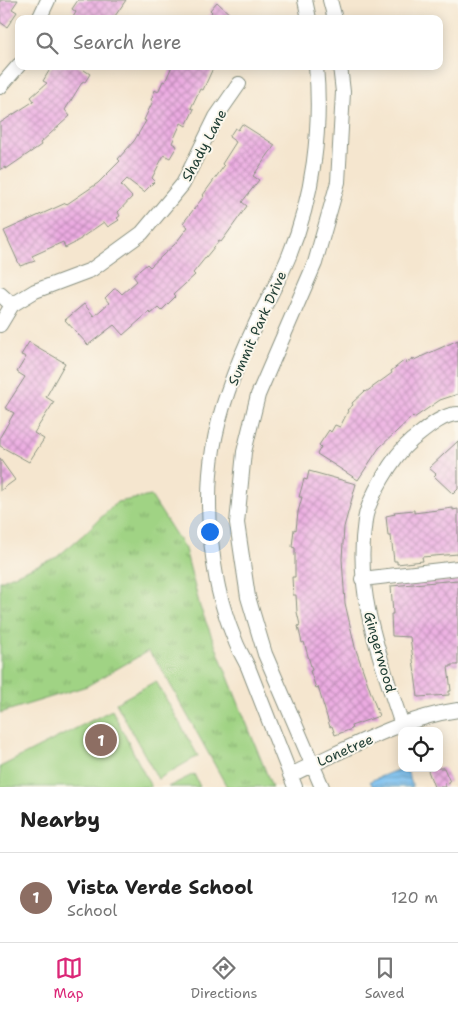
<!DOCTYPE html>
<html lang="en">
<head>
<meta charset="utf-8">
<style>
	:root { --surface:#fff; --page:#f2f2f2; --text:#222; --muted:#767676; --line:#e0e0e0; --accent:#db2777 }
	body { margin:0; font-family:"Shantell Sans",sans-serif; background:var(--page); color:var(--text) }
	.controls { position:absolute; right:15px; bottom:15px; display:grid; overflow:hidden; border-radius:10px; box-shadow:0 2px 12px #0003 }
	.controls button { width:45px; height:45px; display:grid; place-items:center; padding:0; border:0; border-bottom:1px solid var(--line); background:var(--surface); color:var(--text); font:25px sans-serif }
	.you { position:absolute; left:209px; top:531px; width:18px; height:18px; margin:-12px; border:4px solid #fff; border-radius:50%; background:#1a73e8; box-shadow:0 0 0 8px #1a73e833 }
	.badge { display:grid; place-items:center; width:32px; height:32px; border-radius:50%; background:var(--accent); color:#fff; font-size:16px; font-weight:700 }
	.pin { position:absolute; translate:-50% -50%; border:2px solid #fff; box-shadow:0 1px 5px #0006 }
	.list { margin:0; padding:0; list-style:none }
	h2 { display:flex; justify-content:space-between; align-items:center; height:65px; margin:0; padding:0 20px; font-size:21px }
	h2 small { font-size:16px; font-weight:400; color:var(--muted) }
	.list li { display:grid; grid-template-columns:32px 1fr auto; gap:15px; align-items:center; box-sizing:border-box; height:90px; padding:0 20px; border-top:1px solid var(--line) }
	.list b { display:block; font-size:19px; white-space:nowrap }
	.list p { margin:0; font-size:16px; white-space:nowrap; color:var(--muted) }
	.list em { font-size:16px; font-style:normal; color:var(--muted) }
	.icon { flex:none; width:28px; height:28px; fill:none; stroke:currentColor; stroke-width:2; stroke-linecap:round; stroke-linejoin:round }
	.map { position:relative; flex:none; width:458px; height:787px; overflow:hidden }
	.search { position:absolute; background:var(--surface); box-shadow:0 2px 12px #0003; left:15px; right:15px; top:15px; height:55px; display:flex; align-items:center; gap:12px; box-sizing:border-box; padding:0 18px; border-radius:10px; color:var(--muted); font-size:19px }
	.sheet { height:155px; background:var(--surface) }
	nav { display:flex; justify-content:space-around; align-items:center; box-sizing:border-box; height:70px; border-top:1px solid var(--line); background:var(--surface); font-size:14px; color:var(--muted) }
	nav a { display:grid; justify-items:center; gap:2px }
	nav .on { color:var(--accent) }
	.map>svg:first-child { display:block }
	.grass { fill:url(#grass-tufts); stroke:#60885c }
	.pitch { fill:#a0d384; stroke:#60885c }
	.water { fill:url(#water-rules); stroke:#4c7e92 }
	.building { fill:url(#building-cross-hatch) }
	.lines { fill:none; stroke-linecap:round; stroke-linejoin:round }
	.minor-casing { stroke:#8a9282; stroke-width:16 }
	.minor { stroke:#fff; stroke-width:14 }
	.labels { text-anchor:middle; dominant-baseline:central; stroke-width:4; stroke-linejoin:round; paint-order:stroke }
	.street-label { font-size:14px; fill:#1f3d34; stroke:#fbf7ec }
</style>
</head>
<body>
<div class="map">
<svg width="458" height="787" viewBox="0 0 458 787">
	<defs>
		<pattern id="grass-tufts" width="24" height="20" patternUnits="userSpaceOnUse" patternTransform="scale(1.25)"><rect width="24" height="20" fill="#a0d384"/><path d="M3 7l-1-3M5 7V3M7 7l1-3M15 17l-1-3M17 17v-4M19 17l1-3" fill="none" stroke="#82ac6d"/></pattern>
		<pattern id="water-rules" width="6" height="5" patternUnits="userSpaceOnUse" patternTransform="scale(1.25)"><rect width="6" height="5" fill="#7ac0f1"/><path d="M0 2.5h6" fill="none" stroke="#639dc4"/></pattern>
		<pattern id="building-cross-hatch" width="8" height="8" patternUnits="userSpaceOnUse" patternTransform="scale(1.25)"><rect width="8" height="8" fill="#ecabe2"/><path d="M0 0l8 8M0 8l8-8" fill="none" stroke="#bf8cb8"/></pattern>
	</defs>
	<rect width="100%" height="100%" fill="#fbf7ec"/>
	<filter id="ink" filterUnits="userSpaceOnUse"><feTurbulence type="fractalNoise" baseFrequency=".02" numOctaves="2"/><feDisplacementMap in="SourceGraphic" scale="10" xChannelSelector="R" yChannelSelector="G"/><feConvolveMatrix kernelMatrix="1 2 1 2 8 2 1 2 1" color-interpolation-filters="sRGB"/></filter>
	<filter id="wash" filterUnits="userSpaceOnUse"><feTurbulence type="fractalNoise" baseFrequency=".0096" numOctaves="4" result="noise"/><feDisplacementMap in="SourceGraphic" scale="20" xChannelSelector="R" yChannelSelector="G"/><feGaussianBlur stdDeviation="1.12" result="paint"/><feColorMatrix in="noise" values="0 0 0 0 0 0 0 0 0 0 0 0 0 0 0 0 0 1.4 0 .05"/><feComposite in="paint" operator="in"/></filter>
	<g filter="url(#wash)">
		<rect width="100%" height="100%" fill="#f5e6cf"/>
		<path class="grass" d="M 151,496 L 185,549 L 200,607 L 272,787 L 227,787 L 160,666 L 148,651 L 87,686 L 0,713 L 0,581 L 57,557 L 83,535 L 117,502 Z"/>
		<path class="pitch" d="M 156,681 L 198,756 L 158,779 L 116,703 Z
			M 112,710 L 151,787 L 0,787 L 0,767 Z
			M 194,774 L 200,787 L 168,787 Z"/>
		<path class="water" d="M 402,768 L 406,768 L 413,787 L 373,787 L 370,781 Z"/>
		<g id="blocks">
			<path class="building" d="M 0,0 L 18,0 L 12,9 L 17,12 L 7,27 L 0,22 Z
				M 78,0 L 126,0 L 113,19 L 72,19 L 76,12 L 72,9 Z
				M 217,2 L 235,19 L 206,19 L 212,12 L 210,10 Z
				M 52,66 L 78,66 L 90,74 L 85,82 L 83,81 L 65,110 L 70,116 L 40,143 L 41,145 L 6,169 L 5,167 L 0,170 L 0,123 L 34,101 L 31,97 L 47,83 L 43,81 Z
				M 172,66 L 214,66 L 203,90 L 200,89 L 191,108 L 194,109 L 186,126 L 181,123 L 172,143 L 177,146 L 170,158 L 164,155 L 152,178 L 155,181 L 144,192 L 127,179 L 121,185 L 132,197 L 118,212 L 120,216 L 117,218 L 119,220 L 108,227 L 104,222 L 81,238 L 81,239 L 75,242 L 75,243 L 65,248 L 63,242 L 32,256 L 35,261 L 20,266 L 4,231 L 66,203 L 67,204 L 98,183 L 120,161 L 118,159 L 134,141 L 146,121 L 144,120 L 153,101 L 151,100 L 155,90 L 158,92 L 163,81 L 165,82 Z
				M 242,124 L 275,145 L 253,176 L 259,180 L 242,202 L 247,206 L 227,234 L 221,242 L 219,241 L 193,273 L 195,275 L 174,294 L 176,296 L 161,311 L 158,308 L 151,314 L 149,312 L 123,335 L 114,325 L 88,345 L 65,320 L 84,304 L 94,316 L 109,303 L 105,298 L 114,289 L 117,289 L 122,294 L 137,281 L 133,276 L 147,264 L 150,267 L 175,244 L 188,227 L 183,223 L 204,196 L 203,195 L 224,166 L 222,164 L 236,142 L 229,137 L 235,128 L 238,130 Z
				M 458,340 L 458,394 L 440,400 L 414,418 L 413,416 L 379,448 L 358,480 L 317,454 L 321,447 L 319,445 L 329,430 L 331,432 L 335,425 L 340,427 L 348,411 L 347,410 L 353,405 L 352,403 L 365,391 L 366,392 L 392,373 L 391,371 L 405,360 L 407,363 L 413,358 L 414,360 Z
				M 29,342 L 65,363 L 46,397 L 54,402 L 34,433 L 44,439 L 29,462 L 0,446 L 0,437 L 14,413 L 5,408 L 25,377 L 17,372 L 26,357 L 21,355 Z
				M 458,441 L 458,489 L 453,494 L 434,476 L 436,474 L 429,468 Z
				M 0,459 L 15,480 L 0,491 Z
				M 309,471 L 356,484 L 344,527 L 342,559 L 345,603 L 355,647 L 379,716 L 351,726 L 352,729 L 335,735 L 332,726 L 330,727 L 318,687 L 316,688 L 310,671 L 312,670 L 304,642 L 302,643 L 298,626 L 300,625 L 297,612 L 296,595 L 293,595 L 292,577 L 295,577 L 295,548 L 292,547 L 294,529 L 296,530 L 298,512 L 302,497 L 299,497 L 304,479 L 307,480 Z
				M 453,508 L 453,510 L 458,509 L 458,554 L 422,557 L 423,561 L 397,564 L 397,561 L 394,561 L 391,536 L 388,536 L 386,516 L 395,514 L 394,512 L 414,510 L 414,513 Z
				M 458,580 L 458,665 L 451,665 L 451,667 L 448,667 L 451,691 L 449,691 L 449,695 L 418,697 L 410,637 L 392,636 L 391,614 L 393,614 L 391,586 Z
				M 427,768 L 444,768 L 450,782 L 444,783 L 446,787 L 434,787 Z"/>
		</g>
	</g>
	<g filter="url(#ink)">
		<use href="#blocks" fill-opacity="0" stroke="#8a9282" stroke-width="1"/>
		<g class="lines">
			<defs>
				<path id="minor" d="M 305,0 L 309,19
					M 330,0 L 335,19
					M 39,19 L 48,0
					M 0,87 L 19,65
					M 0,294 L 12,305
					M 0,325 L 12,305 L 35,291 L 91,270 L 142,233 L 183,184 L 216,117 L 239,84
					M 362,579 L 458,568
					M 402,725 C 380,657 354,594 365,520 C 367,506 375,491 382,479 C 390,465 400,450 412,440 C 425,430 442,414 458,414
					M 290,775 C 344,751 400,718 458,710
					M 295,787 C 279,747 264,707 248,667 C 244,658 238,649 235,640 C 228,624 220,598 217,582 C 209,539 206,492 213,449 C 220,405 238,361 257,321 C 268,299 280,278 289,256 C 313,198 322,129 316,66
					M 322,787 L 265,654 L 248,597 L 237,523 L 244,452 L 258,395 L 315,263 L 338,182 L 343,92 L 340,66"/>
			</defs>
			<use href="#minor" class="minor-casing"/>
			<use href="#minor" class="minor"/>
		</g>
	</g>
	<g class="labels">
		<g class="street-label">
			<text transform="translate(204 145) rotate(-62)">Shady Lane</text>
			<text transform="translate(257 328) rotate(-66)">Summit Park Drive</text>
			<text transform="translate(380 652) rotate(74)">Gingerwood</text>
			<text transform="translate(345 750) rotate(-24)">Lonetree</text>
		</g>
	</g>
</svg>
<div class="controls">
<button><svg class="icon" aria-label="locate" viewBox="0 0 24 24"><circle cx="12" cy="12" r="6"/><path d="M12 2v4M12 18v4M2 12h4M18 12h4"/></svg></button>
</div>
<div class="you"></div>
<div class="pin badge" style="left:101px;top:740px;background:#8d6e63">1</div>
<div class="search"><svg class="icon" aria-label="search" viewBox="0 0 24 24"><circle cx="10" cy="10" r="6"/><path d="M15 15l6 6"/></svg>Search here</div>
</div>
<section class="sheet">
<h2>Nearby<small></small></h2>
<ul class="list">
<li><span class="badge" style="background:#8d6e63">1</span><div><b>Vista Verde School</b><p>School</p></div><em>120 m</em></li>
</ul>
</section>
<nav>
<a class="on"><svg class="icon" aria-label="map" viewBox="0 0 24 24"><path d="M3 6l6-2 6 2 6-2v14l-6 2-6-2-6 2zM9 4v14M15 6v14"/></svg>Map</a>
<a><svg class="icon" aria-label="directions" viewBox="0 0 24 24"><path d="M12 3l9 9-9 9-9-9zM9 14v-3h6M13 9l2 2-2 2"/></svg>Directions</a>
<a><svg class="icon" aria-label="saved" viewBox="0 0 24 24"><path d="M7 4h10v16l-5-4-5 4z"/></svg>Saved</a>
</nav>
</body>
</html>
